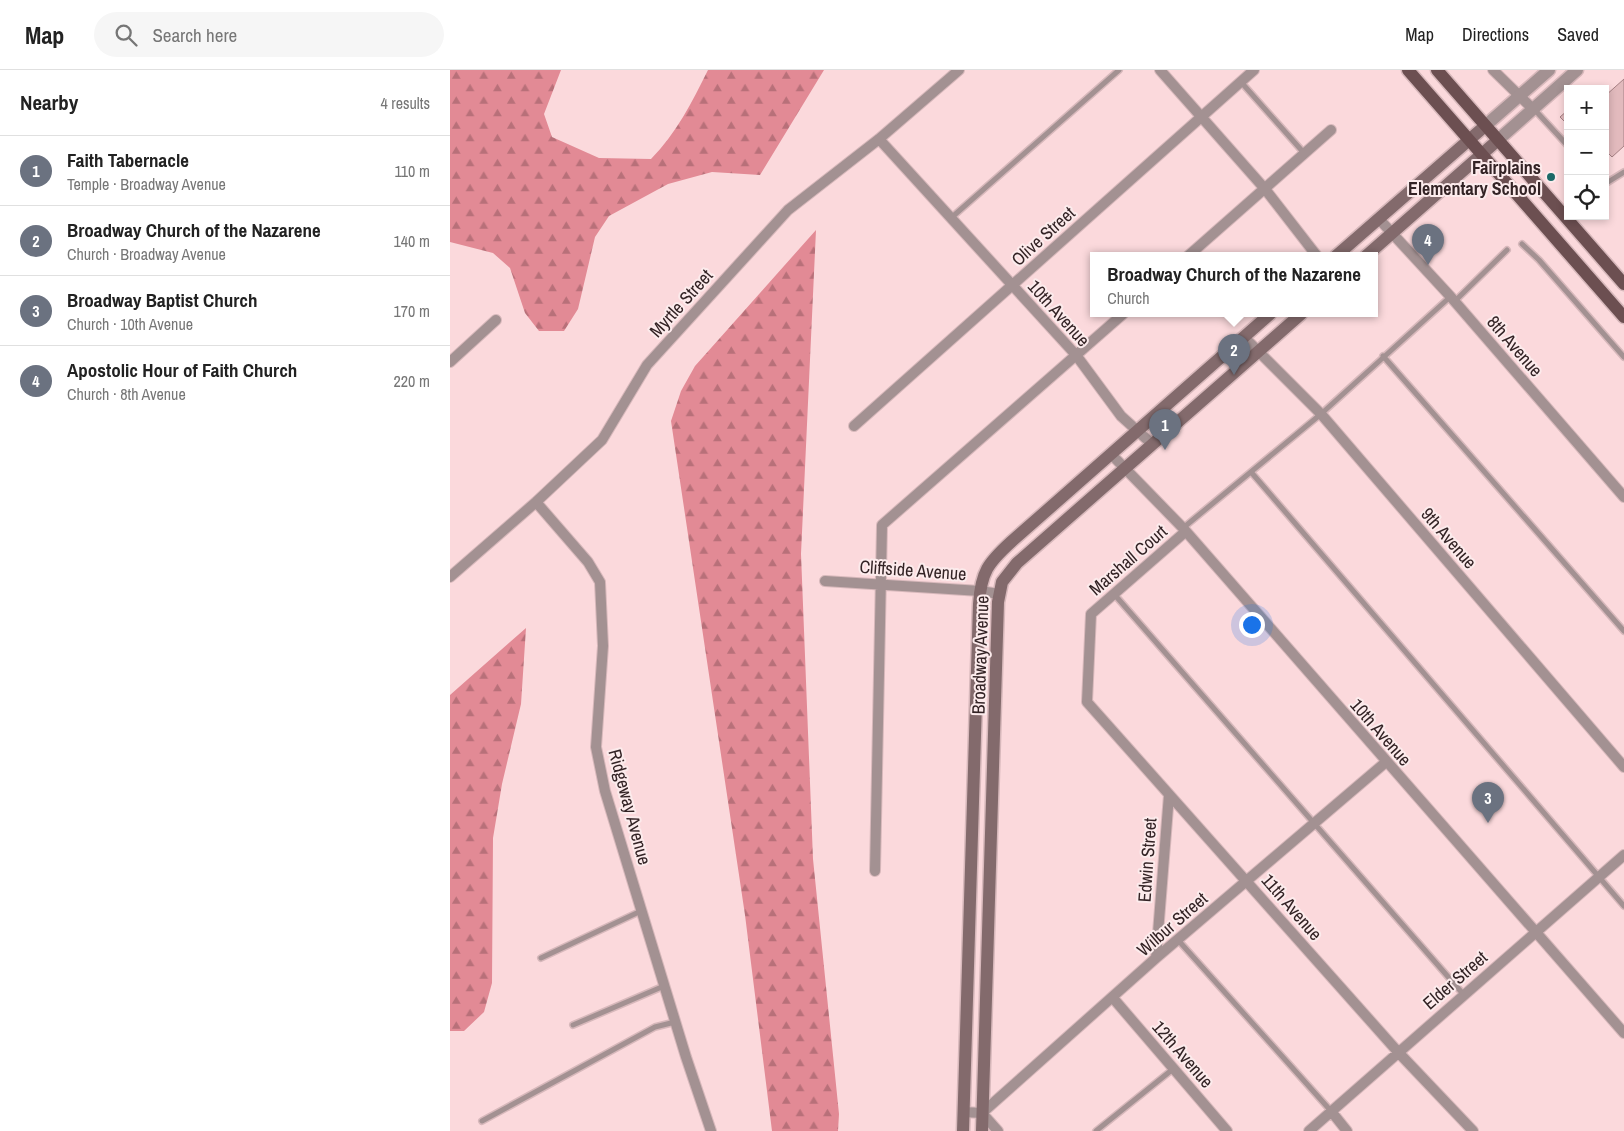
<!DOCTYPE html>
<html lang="en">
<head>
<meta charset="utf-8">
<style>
	:root { --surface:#fff; --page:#f6f6f6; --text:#222; --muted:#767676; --line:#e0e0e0; --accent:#1c6967 }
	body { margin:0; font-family:"Archivo Narrow",sans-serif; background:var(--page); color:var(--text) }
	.controls { position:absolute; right:15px; top:15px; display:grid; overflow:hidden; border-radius:0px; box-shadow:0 2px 8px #0003 }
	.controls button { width:45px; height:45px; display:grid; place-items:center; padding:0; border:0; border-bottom:1px solid var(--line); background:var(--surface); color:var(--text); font:25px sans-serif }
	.you { position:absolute; left:801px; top:554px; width:18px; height:18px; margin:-12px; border:4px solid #fff; border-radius:50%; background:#1a73e8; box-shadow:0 0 0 8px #1a73e833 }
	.badge { display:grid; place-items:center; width:32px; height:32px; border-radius:50%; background:var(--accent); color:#fff; font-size:16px; font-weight:700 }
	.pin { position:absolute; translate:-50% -41px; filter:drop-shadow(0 1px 2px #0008) }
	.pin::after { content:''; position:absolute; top:26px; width:18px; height:15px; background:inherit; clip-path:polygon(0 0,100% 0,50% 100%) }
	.popup { position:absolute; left:640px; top:182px; width:288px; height:65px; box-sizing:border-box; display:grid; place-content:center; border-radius:0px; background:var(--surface); filter:drop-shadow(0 1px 4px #0005); font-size:16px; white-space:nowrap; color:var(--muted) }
	.popup b { font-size:19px; color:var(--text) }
	.popup::after { content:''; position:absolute; left:50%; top:100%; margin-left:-10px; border:10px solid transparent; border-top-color:var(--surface) }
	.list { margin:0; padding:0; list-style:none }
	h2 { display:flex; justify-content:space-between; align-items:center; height:65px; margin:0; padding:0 20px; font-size:21px }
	h2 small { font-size:16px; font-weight:400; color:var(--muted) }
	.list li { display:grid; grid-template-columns:32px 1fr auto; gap:15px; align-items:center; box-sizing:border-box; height:70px; padding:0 20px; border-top:1px solid var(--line) }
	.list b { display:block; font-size:19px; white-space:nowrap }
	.list p { margin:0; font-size:16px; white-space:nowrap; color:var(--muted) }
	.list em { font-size:16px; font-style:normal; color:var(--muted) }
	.icon { flex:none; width:28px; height:28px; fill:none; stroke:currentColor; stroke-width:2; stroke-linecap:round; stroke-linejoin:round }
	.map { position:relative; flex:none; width:1174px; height:1061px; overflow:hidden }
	header { display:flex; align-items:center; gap:30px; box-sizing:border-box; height:70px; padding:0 25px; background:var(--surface); border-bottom:1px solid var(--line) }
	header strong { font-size:24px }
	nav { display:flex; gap:28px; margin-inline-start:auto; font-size:18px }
	.search { width:350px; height:45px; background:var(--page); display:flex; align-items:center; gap:12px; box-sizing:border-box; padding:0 18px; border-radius:28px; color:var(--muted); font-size:19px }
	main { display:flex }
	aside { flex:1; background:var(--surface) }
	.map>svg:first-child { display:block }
	.forest { fill:url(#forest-firs) }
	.building { fill:#e2babd; stroke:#a68084 }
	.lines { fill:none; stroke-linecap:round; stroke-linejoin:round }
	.service-casing { stroke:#d7b8bb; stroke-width:8 }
	.minor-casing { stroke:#d7b8bb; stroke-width:12 }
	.tertiary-casing { stroke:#d7b8bb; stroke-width:15 }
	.secondary-casing { stroke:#d7b8bb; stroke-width:15 }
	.primary-casing { stroke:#d7b8bb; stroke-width:15 }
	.service { stroke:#a39192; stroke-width:5 }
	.minor { stroke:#a39192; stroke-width:10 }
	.tertiary { stroke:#a39192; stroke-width:12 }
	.secondary { stroke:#836a6c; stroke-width:12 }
	.primary { stroke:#6c4f51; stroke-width:12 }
	.poi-dot { fill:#1c6967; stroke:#fcebec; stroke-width:2 }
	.labels { text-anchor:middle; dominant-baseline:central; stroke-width:4; stroke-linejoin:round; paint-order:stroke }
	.poi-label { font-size:18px; font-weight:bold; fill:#332325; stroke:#fcebec; text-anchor:end }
	.street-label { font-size:18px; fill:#332325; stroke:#fcebec }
</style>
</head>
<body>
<header>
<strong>Map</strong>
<div class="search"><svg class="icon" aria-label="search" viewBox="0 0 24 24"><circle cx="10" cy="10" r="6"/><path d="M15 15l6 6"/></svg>Search here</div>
<nav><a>Map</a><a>Directions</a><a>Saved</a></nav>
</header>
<main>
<aside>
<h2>Nearby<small>4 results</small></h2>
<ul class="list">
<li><span class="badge" style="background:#6b7280">1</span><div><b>Faith Tabernacle</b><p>Temple · Broadway Avenue</p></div><em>110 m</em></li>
<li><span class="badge" style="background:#6b7280">2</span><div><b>Broadway Church of the Nazarene</b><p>Church · Broadway Avenue</p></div><em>140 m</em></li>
<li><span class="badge" style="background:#6b7280">3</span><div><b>Broadway Baptist Church</b><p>Church · 10th Avenue</p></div><em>170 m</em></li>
<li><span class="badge" style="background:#6b7280">4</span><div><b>Apostolic Hour of Faith Church</b><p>Church · 8th Avenue</p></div><em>220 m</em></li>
</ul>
</aside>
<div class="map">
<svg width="1174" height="1061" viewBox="0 0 1174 1061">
	<defs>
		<pattern id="forest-firs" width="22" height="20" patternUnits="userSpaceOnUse" patternTransform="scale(1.25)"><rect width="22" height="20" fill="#e28a95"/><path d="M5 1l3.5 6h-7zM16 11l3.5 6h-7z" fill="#b87079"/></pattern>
	</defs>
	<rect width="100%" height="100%" fill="#fbd9dc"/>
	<path class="forest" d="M 0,0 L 111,0 L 94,44 L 102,67 L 149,88 L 201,89 C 226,64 242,32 258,0 L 374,0 L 310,105 L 262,102 L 218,114 L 159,146 L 145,167 L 128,239 L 114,261 L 89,261 L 75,243 L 60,198 L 43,183 L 0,172 Z
		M 366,160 L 351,484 L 363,789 L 389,1044 L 388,1061 L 322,1061 L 295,845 L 221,351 L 231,321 L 245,296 Z
		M 76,558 L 71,634 L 52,714 L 43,768 L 42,913 L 34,942 L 14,961 L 0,961 L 0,625 Z"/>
	<path class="building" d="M 1174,9 L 1174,76 L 1162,87 L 1155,80 L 1155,26 Z
		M 1118,40 L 1118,55 L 1110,47 Z"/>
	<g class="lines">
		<defs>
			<path id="service" d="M 791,12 L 854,83
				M 1084,39 L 1118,76
				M 1155,111 L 1158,112 L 1174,102
				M 501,148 L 669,0
				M 1072,174 L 1089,190 L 1174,287
				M 1005,231 L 1057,180
				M 933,286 L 1174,561
				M 801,402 L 1174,836
				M 733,458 L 871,344 L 1000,227
				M 664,524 L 1014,925
				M 728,870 L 881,1041
				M 91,888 L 191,841
				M 123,955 L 214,916
				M 32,1051 L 205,957 L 225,952
				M 646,1061 L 723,999"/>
			<path id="minor" d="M 710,0 L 815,119 L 867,186
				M 1043,0 L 1083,39
				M 429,69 L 626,285 L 671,346 L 702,374
				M 929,149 L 1000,226 L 1174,427
				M 738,186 L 881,60
				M 794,267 L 871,344 L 1174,697
				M 0,292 L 46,250
				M 404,356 L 804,0
				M 661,384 L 733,458 L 1174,963
				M 86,432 L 138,492 L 150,512 L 153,576 L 146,677 L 155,721 L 236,987 L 261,1061
				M 735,462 L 641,544 L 637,632 L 948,982 L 1023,1061
				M 0,507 L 86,432 L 152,370 L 197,295 L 338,140 L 429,69 L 509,0
				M 375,511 L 530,521 L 549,524
				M 425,801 L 432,455 L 673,244
				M 706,888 L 719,725
				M 663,928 L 777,1061
				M 881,1041 L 897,1061
				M 513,1042 L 532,1043 L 548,1061
				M 532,1043 L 706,888 L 936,692
				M 859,1061 L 1174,785"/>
			<path id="tertiary" d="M 1035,56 L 1099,0
				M 1048,70 L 1127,0"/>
			<path id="secondary" d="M 886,186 L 1035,56
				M 916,186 L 1048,70
				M 513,1061 L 529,534 C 531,502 538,493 561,472 L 820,244
				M 532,1061 L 548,532 L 552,512 L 567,493 L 851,244"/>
			<path id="primary" d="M 958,0 L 1174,247
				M 987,0 L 1174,214"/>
		</defs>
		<use href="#service" class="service-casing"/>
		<use href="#minor" class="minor-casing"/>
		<use href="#tertiary" class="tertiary-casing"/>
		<use href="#secondary" class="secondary-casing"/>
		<use href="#primary" class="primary-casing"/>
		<use href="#service" class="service"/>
		<use href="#minor" class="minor"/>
		<use href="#tertiary" class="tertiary"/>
		<use href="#secondary" class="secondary"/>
		<use href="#primary" class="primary"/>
	</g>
	<circle class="poi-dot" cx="1101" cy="107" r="5"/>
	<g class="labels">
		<g class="poi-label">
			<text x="1091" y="97">Fairplains<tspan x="1091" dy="21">Elementary School</tspan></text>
		</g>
		<g class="street-label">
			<text transform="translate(593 166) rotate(-42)">Olive Street</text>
			<text transform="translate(231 233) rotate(-48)">Myrtle Street</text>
			<text transform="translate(609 243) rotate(48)">10th Avenue</text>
			<text transform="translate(1065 276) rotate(49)">8th Avenue</text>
			<text transform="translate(999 468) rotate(49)">9th Avenue</text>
			<text transform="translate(678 490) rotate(-41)">Marshall Court</text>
			<text transform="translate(463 500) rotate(4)">Cliffside Avenue</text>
			<text transform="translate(530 585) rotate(-88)">Broadway Avenue</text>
			<text transform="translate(931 662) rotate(49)">10th Avenue</text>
			<text transform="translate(180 737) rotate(75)">Ridgeway Avenue</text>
			<text transform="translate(697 790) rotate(-86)">Edwin Street</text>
			<text transform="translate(842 837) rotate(49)">11th Avenue</text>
			<text transform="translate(722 854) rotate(-41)">Wilbur Street</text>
			<text transform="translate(1005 910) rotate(-41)">Elder Street</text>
			<text transform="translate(733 984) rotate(49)">12th Avenue</text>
		</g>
	</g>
</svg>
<div class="controls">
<button>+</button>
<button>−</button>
<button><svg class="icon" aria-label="locate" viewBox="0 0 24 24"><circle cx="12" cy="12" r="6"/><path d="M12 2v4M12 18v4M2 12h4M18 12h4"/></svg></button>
</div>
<div class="you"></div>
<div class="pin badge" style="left:715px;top:380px;background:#6b7280">1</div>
<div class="pin badge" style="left:784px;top:305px;background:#6b7280">2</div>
<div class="popup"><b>Broadway Church of the Nazarene</b>Church</div>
<div class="pin badge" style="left:1038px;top:753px;background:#6b7280">3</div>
<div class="pin badge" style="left:978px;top:195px;background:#6b7280">4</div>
</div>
</main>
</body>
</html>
